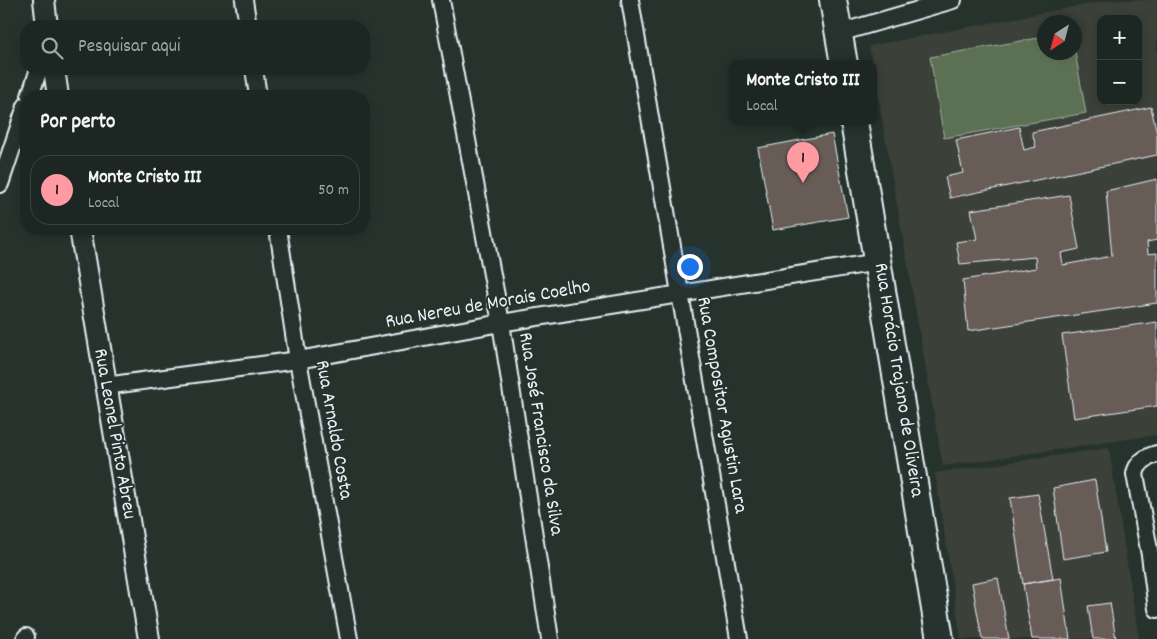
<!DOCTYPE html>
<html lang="pt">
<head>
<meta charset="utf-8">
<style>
	:root { --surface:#1c2622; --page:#252e2a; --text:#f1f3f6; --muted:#a0a5a5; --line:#3a4340; --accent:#ff9aa2 }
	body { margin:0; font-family:Dekko,sans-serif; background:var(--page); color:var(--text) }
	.controls { position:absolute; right:15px; top:15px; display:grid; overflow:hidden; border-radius:10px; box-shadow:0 2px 8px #0003 }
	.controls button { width:45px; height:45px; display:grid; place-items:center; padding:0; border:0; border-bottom:1px solid var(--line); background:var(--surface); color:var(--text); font:25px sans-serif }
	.compass { position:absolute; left:1037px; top:15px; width:45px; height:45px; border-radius:50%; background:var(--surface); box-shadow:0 2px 8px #0003; rotate:216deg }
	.you { position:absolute; left:689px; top:266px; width:18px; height:18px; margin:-12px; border:4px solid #fff; border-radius:50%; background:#1a73e8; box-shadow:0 0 0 8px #1a73e833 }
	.badge { display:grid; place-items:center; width:32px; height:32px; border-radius:50%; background:var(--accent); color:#111; font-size:16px; font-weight:700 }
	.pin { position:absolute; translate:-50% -41px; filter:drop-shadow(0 1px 2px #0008) }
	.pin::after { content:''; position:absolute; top:26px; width:18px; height:15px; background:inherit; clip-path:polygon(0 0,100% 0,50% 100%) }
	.popup { position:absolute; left:729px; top:60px; width:148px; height:65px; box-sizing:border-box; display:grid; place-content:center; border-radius:10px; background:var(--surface); filter:drop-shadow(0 1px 4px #0005); font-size:16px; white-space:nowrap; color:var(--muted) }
	.popup b { font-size:19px; color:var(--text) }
	.popup::after { content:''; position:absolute; left:50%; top:100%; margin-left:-10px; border:10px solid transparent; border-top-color:var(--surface) }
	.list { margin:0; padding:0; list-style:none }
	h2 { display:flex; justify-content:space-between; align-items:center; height:65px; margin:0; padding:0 20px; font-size:21px }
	h2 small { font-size:16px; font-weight:400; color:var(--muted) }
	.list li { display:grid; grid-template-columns:32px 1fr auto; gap:15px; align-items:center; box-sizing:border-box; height:70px; margin:0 10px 10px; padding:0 10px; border:1px solid var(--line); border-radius:20px }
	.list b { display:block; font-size:19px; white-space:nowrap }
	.list p { margin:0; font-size:16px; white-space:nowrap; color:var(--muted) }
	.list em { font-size:16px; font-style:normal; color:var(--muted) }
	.icon { flex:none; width:28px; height:28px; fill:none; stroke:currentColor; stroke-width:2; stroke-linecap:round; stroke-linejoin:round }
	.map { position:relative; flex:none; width:1157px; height:639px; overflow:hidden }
	.search { position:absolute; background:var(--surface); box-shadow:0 2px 8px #0003; left:20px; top:20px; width:350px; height:55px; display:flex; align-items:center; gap:12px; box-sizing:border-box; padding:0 18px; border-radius:20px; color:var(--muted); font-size:19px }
	.panel { position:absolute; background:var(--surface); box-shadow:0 2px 8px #0003; left:20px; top:90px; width:350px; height:145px; border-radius:20px }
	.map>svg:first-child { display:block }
	.built { fill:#3a3f39; fill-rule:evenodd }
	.green { fill:#5c6f52; stroke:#a2b0a5 }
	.building { fill:#675b56; stroke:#e8f1f8 }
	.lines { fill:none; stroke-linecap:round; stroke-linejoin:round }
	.minor-casing { stroke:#e8f1f8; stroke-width:20 }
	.tertiary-casing { stroke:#e8f1f8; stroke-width:24 }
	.primary-casing { stroke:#e8f1f8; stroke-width:30 }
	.minor { stroke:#26332d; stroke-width:16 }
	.tertiary { stroke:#26332d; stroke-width:20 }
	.primary { stroke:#26332d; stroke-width:26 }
	.labels { text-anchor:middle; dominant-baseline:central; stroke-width:4; stroke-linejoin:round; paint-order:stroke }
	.street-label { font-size:20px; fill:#e8f1f8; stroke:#26332d }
</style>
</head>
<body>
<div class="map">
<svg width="1157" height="639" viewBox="0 0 1157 639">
	<rect width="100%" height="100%" fill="#26332d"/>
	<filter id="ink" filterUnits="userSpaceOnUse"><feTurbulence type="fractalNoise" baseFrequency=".02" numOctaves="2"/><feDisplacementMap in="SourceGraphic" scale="10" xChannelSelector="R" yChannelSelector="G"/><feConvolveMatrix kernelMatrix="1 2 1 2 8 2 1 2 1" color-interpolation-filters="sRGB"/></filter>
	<g filter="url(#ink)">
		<path class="built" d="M 1110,0 L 1157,0 L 1157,435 L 943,466 L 869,46 ZM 1101,19 L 1138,19 L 1138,101 L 1101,101 ZM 1044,22 L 1074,22 L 1074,52 L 1044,52 Z
			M 1109,448 L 1139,639 L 961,639 L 935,473 Z"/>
		<path class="green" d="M 1044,37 L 1044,52 L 1075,52 L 1086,113 L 944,138 L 930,57 Z"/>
		<path class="building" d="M 1151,107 L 1157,134 L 1157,155 L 950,198 L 945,177 L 963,173 L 956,140 L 1019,127 L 1024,150 L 1036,147 L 1032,132 Z
			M 832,134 L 848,217 L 773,230 L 758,148 Z
			M 1157,179 L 1157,240 L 1147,242 L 1148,254 L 1157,253 L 1157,303 L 968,331 L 963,280 L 1036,268 L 1035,257 L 960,264 L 956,242 L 977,239 L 971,210 L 1069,195 L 1079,249 L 1061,253 L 1063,265 L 1112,256 L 1106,191 Z
			M 1157,322 L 1157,406 L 1074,418 L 1062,335 Z
			M 1095,480 L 1106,552 L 1063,559 L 1053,488 Z
			M 1038,494 L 1053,579 L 1023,584 L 1010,498 Z
			M 998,578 L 1009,639 L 982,639 L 972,583 Z
			M 1061,578 L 1070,639 L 1032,639 L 1023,584 Z
			M 1110,603 L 1116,639 L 1093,639 L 1088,606 Z"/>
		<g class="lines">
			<defs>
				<path id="minor" d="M 244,0 L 248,26
					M 441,0 L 501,323 L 550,639
					M 630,0 L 739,639
					M 839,33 L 953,0
					M 254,69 L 258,96
					M 30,96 L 39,69
					M 0,184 L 26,106
					M 278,229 L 298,360 L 349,639
					M 105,386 L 298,360 L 501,323 L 878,262
					M 1157,454 C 1146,457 1137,463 1135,474 L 1150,555 L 1157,609
					M 25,639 L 26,637"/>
				<path id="tertiary" d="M 44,0 L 47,26
					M 54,69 L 58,96
					M 80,229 L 149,639"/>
				<path id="primary" d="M 833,0 L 844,64
					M 854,122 L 940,639"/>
			</defs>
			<use href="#minor" class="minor-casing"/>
			<use href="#tertiary" class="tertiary-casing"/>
			<use href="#primary" class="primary-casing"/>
			<use href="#minor" class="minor"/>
			<use href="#tertiary" class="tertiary"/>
			<use href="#primary" class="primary"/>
		</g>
	</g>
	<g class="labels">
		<g class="street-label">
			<text transform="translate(488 305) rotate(-10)">Rua Nereu de Morais Coelho</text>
			<text transform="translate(898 380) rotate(81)">Rua Horácio Trajano de Oliveira</text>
			<text transform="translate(721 405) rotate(80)">Rua Compositor Agustin Lara</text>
			<text transform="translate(333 430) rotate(80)">Rua Arnaldo Costa</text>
			<text transform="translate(114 434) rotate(80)">Rua Leonel Pinto Abreu</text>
			<text transform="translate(540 434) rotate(81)">Rua José Francisco da Silva</text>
		</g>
	</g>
</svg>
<div class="controls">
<button>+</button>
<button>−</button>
</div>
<svg class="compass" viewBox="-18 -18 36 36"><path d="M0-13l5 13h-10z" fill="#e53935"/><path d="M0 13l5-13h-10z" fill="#a0a5a5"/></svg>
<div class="you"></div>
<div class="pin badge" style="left:803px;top:183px">1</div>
<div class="popup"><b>Monte Cristo III</b>Local</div>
<div class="search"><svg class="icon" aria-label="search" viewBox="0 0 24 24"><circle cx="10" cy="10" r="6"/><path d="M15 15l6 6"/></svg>Pesquisar aqui</div>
<section class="panel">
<h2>Por perto<small></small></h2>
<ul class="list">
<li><span class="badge">1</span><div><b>Monte Cristo III</b><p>Local</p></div><em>50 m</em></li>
</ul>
</section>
</div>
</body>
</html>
